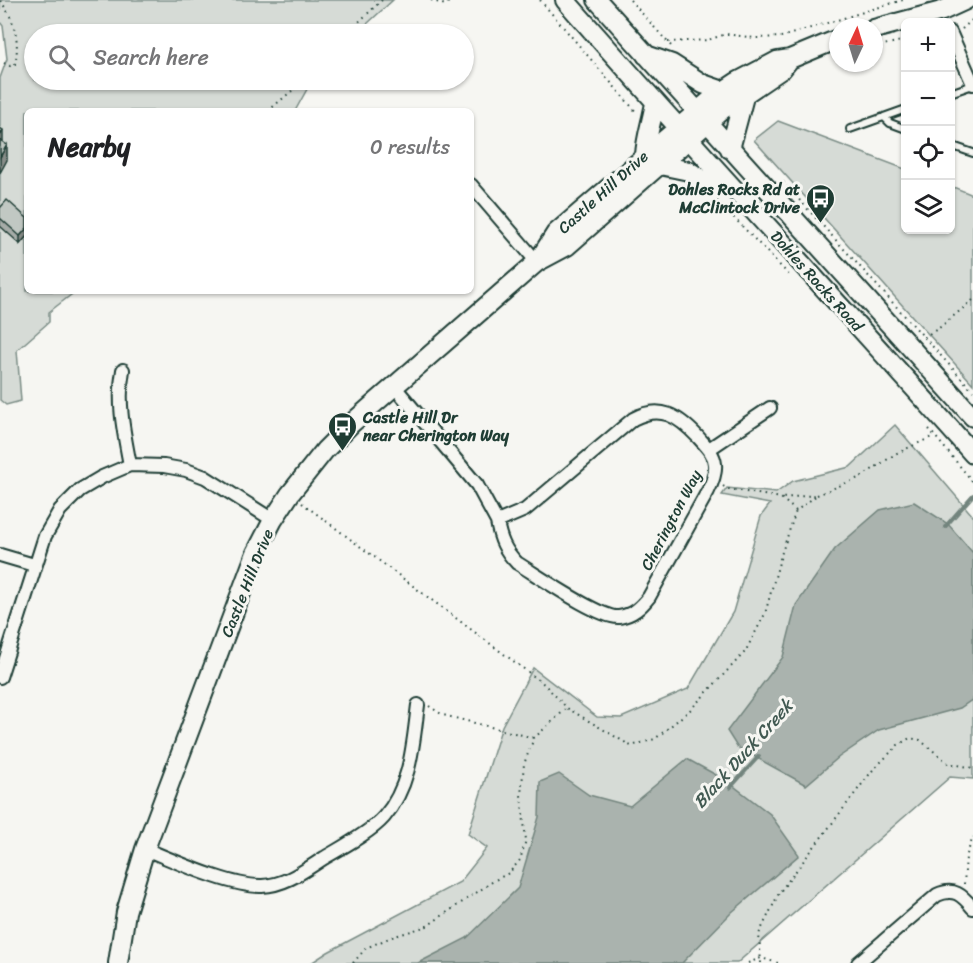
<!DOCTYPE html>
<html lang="en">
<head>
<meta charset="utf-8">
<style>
	:root { --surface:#fff; --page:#f6f6f6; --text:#202124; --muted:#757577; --line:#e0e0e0 }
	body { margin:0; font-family:Sriracha,sans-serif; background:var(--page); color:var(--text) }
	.controls { position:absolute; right:18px; top:18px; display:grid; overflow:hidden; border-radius:9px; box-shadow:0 2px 4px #0004 }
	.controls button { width:54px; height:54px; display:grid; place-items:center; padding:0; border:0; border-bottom:2px solid var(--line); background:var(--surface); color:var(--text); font:30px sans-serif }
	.compass { position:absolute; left:829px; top:18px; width:54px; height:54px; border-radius:50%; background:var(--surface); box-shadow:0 2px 4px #0004; rotate:4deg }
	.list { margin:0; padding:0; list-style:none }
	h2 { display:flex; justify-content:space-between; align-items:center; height:78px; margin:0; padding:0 24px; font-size:26px }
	h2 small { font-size:20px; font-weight:400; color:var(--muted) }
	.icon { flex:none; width:33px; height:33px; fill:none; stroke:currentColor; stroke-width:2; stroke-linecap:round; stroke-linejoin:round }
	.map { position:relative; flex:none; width:973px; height:963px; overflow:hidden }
	.search { position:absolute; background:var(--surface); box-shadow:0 2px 4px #0004; left:24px; top:24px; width:450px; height:66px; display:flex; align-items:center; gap:15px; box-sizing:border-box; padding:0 21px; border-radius:33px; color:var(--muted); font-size:22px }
	.panel { position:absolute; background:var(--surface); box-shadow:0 2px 4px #0004; left:24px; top:108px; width:450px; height:186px; border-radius:9px }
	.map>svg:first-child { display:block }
	.green { fill:#d6dbd6; stroke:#7a8c85; stroke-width:1.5 }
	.water { fill:#aab3ae; stroke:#72847d; stroke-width:1.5 }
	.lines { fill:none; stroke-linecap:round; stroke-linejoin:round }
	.stream { stroke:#72847d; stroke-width:4 }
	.lane-casing { stroke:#1f3d34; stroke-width:10 }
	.street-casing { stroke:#1f3d34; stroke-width:16 }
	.secondary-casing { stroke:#1f3d34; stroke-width:22 }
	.path { stroke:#1f3d34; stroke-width:2; stroke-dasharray:1.5 4.5; stroke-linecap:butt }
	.lane { stroke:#f6f6f2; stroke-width:6 }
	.street { stroke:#f6f6f2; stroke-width:12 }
	.secondary { stroke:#f6f6f2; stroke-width:18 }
	.wall { fill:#a6aca8; stroke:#1f3d34; stroke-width:1.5 }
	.shaded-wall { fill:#878c88; stroke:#1f3d34; stroke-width:1.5 }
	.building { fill:#c1c8c3; stroke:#1f3d34; stroke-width:1.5 }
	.labels { text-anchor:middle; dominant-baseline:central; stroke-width:6; stroke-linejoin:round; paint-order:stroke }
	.poi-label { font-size:16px; font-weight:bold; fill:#1f3d34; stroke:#f6f6f2; text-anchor:end }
	.street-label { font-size:16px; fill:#1f3d34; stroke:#f6f6f2 }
	.water-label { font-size:18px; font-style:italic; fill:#425a52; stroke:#f6f6f2 }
</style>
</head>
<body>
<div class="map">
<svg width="973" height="963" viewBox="0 0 973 963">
	<rect width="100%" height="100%" fill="#f6f6f2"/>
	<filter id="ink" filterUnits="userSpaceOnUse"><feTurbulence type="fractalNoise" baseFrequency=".0167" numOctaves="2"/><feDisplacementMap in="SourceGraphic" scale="12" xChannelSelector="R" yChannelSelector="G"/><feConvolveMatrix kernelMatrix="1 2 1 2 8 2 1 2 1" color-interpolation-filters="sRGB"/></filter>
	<g filter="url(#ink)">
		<path class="green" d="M 0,0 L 393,0 L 356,34 L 34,34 L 34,80 L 312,80 L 295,111 L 27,111 L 27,291 L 76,291 L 49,312 L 49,322 L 17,350 L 21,401 L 6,405 L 0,400 L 0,78 L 7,59 L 3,26 L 0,22 Z
			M 778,121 L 905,169 L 906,230 L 950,230 L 951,186 L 973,195 L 973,384 L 754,140 Z
			M 895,425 L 973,516 L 973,779 L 950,777 L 737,963 L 311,963 L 328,952 L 460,882 L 487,848 L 468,834 L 502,726 L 533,668 L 597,717 L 621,718 L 688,689 L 733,612 L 761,516 L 770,504 L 722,495 L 727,488 L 776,493 L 793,481 L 850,467 Z"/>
		<path class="water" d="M 914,502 L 948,524 L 973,553 L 973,699 L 960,708 L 879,730 L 839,757 L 806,785 L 737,747 L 727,731 L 783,657 L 796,605 L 835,549 L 880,510 Z
			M 687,759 L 727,781 L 770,814 L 799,855 L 732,912 L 682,963 L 418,963 L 467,938 L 518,888 L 539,817 L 540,782 L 559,774 L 589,795 L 630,806 Z"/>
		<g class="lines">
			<path class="stream" d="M 945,527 L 973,495
				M 730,788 L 759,756"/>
			<defs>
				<path id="lane" d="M 950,93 L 973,85
					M 884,117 L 890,123 L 906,129
					M 850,129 L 906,109
					M 950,145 L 973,153"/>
				<path id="street" d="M 950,32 L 973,84
					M 471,185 L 537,262
					M 123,370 C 117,403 124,433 130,465
					M 394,386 L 477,485 L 497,522 L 525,510 L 633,419 C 661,404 678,416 698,437 C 705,445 714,453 715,464 C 716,474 712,483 708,491 L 649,597 C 641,607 633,615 619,617 C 600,619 537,575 517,563 C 505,551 500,539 497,522
					M 709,449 L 770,408
					M 0,555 L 34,565
					M 0,677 L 45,536 L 60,510 L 80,490 L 102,477 L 130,465 L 164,466 L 186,470 L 205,477 L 273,520
					M 145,849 C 175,861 231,887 262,886 C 286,885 305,870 324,858 C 341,848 371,832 384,817 C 411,786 413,744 418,705
					M 858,963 L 937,895 C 954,887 962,895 973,908"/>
				<path id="secondary" d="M 565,0 C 699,153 838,302 973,454
					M 597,0 L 973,417
					M 874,29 L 942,11 L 966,0
					M 646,55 L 672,64 L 703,84 L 723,91
					M 730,149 L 745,93
					M 645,155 C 646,137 652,121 655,103
					M 660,165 L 689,171 L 708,183 L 729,185
					M 540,258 L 556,233 L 713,98 L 737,82 L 777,61 L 790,59 L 838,39
					M 118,963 L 126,912 L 145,849 L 256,553 L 273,520 L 290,494 L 325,450 L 352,423 L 537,262 L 567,246 L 723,109 L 782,69 L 790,59"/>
			</defs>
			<use href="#lane" class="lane-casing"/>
			<use href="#street" class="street-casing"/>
			<use href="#secondary" class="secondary-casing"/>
			<path class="path" d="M 431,0 L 445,5 L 451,0
				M 540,0 L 637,113
				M 630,0 L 672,47
				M 0,1 C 15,18 20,42 15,64 L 10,66 L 4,63
				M 962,29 L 973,19
				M 346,34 L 382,0
				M 668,42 L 708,40 L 726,34 L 755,38 L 781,37 L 903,0
				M 874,47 L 906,40
				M 268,111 L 294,89 L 299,80
				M 783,182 L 973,391
				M 717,200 L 790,276
				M 924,337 L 939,328 L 973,300
				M 929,429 L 973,482
				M 723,486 L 728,489 L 781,498 L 796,511 L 817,495 L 781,498
				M 817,495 L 861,477 L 897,453 L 934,436
				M 302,503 L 544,684 L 567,708 L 631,746 L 655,739 L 691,709 L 745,652 L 765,614 L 781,555 L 796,511
				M 429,706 L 443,715 L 534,738
				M 964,884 L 966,857 L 973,837
				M 353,963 L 366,948 L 389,938 L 427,926 L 495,880 L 509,873 L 520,860 L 526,840 L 521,795 L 524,764 L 534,738 L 567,708
				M 748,963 L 761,958 L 778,963
				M 761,963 L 759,934 L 779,893 L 872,771 L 898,745 L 910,738 L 920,740 L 948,763 L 973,768"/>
			<use href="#lane" class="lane"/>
			<use href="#street" class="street"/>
			<use href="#secondary" class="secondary"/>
		</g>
		<path class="wall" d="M 0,208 L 27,218 L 27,236 L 20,244 L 0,226 Z"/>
		<path class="shaded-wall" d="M 3,130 L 3,146 L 0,151 L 0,136 Z
			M 7,145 L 7,160 L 0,173 L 0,157 Z
			M 27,228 L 27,236 L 20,244 L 20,236 Z"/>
		<path class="building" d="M 0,128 L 3,130 L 0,136 Z
			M 0,140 L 7,145 L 0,157 Z
			M 7,200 L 27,218 L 27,228 L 20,236 L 0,218 L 0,208 Z"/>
	</g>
	<defs>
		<symbol id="bus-pin" viewBox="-11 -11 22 30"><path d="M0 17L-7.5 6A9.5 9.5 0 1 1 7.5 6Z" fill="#1f3d34" stroke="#f6f6f2"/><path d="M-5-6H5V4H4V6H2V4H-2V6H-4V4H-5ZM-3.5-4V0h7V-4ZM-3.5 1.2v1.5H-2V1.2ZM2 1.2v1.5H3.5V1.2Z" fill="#fff"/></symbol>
	</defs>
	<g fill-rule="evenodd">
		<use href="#bus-pin" x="804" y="182" width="33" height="45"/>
		<use href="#bus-pin" x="326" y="410" width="33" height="45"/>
	</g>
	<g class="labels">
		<g class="poi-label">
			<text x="800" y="189">Dohles Rocks Rd at<tspan x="800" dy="18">McClintock Drive</tspan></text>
			<text x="363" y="417" text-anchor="start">Castle Hill Dr<tspan x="363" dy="18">near Cherington Way</tspan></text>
		</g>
		<g class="street-label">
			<text transform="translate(603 192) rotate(-42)">Castle Hill Drive</text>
			<text transform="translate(817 281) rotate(48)">Dohles Rocks Road</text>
			<text transform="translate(671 520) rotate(-62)">Cherington Way</text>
			<text transform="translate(247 583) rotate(-68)">Castle Hill Drive</text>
		</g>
		<g class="water-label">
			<text transform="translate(743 754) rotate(-48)">Black Duck Creek</text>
		</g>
	</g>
</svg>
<div class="controls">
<button>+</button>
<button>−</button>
<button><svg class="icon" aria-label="locate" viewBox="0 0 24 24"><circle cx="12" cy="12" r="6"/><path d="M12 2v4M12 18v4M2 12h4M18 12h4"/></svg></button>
<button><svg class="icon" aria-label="layers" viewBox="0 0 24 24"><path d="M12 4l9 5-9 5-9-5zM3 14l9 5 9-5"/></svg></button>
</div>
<svg class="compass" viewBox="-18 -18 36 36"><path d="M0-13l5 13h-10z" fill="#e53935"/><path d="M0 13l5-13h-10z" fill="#757577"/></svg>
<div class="search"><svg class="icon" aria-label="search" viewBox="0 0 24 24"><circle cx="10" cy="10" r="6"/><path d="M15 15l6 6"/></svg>Search here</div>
<section class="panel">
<h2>Nearby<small>0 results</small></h2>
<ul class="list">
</ul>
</section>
</div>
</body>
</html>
